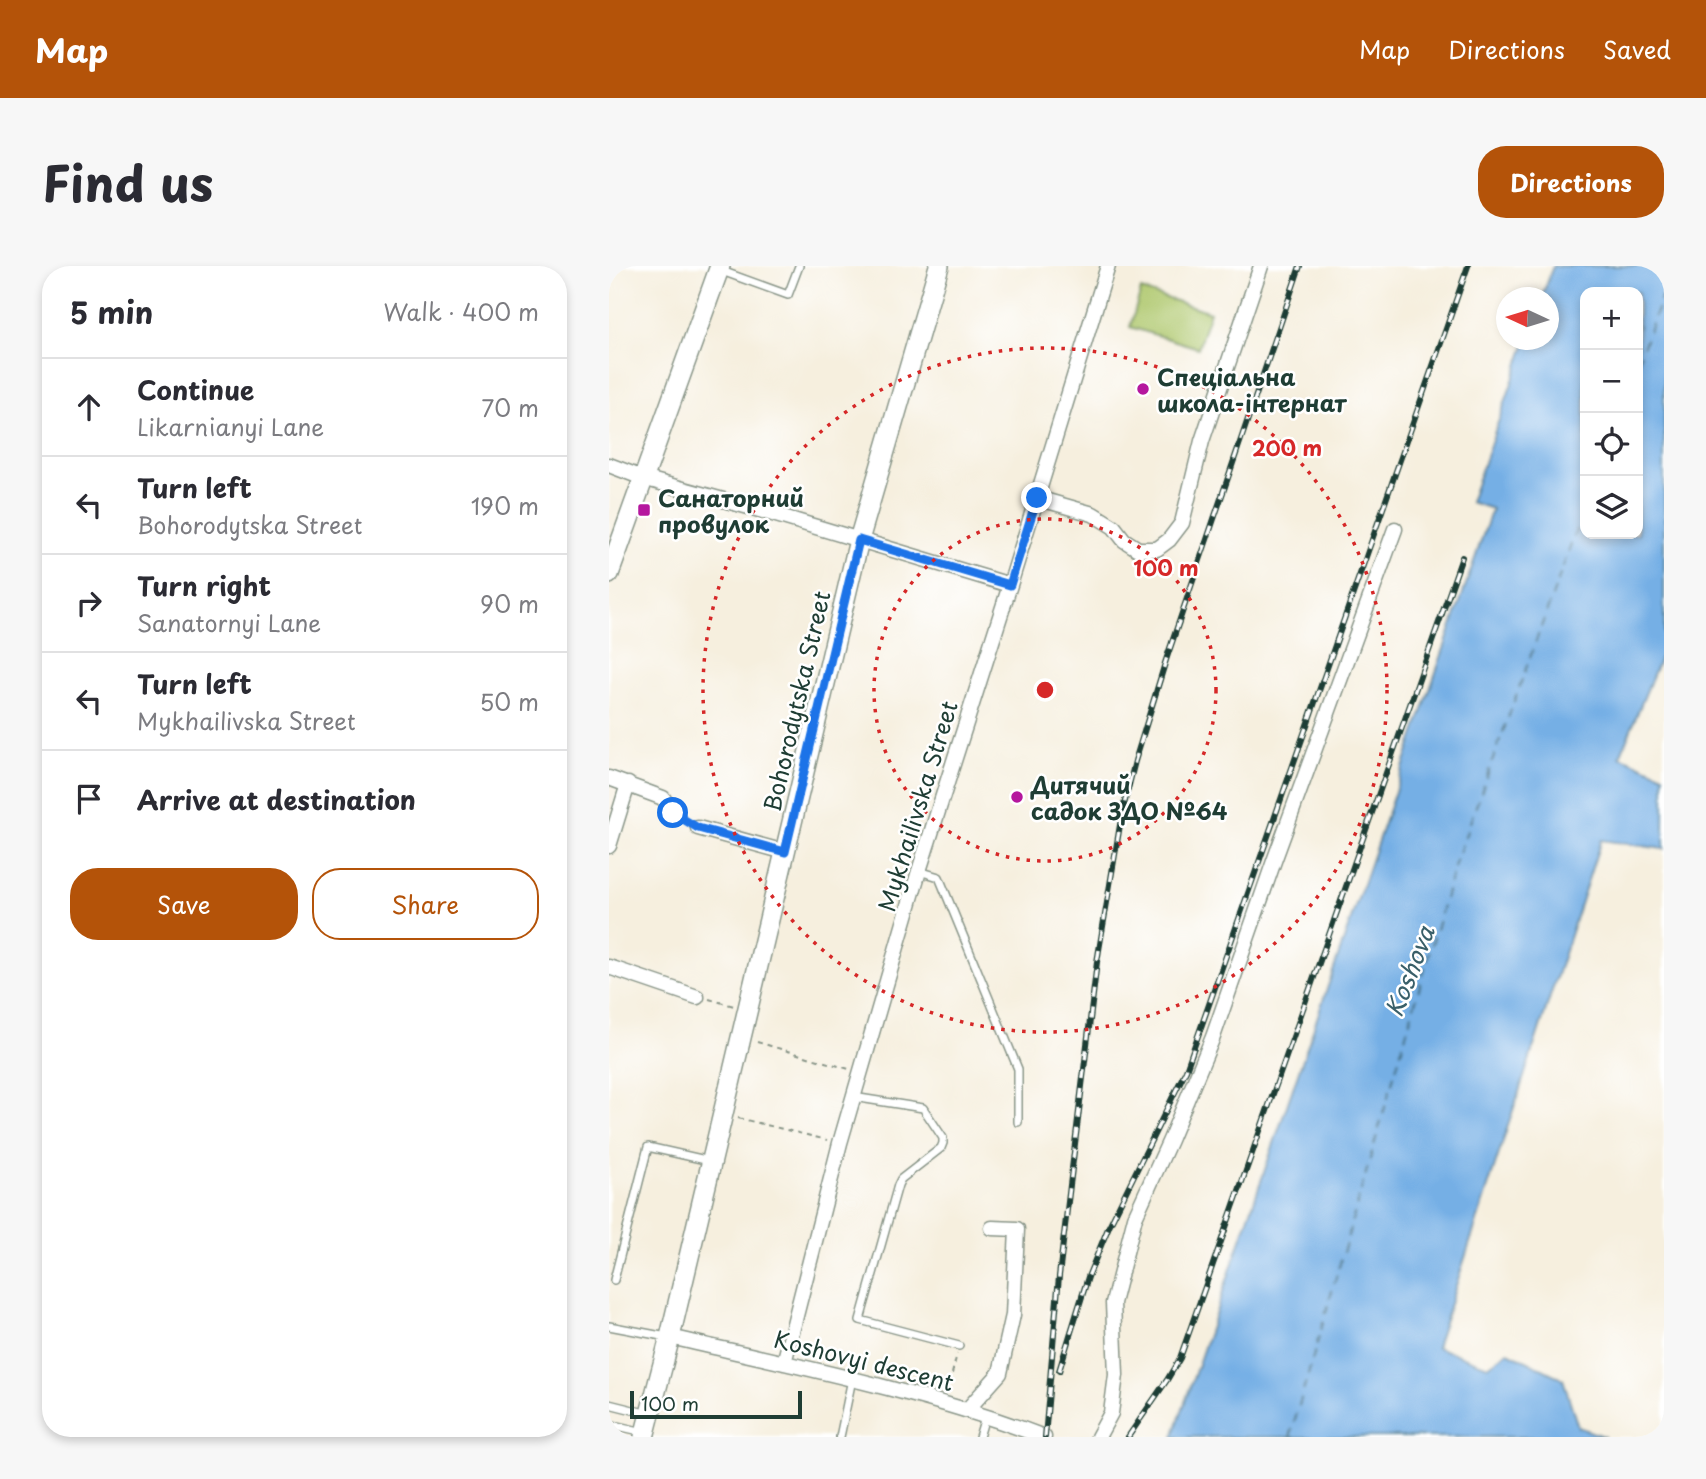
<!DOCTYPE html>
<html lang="en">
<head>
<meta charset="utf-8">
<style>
	:root { --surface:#fff; --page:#f7f7f7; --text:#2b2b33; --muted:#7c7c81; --line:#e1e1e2; --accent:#b45309 }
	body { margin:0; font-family:"Playpen Sans",sans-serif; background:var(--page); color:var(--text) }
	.controls { position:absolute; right:21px; top:21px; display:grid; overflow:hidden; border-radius:14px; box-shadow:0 4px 10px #0003 }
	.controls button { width:63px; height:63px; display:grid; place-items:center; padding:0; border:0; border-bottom:2px solid var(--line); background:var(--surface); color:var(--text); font:35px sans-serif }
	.compass { position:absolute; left:887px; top:21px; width:63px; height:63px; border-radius:50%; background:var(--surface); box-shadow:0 4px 10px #0003; rotate:274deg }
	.scale { position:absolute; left:21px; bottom:18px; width:172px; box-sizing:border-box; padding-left:7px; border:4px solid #1f3d34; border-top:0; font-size:19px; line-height:24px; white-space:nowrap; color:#1f3d34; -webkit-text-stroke:5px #fff; paint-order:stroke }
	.stop { position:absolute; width:21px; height:21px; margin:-16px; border:5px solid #1a73e8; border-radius:50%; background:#fff }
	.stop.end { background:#1a73e8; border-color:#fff; box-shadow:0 2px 7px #0008 }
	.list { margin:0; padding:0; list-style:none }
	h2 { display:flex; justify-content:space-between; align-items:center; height:91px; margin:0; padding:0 28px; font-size:30px }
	h2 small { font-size:23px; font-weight:400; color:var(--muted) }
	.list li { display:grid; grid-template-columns:46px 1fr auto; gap:21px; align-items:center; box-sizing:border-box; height:98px; padding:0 28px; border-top:2px solid var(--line) }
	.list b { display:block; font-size:26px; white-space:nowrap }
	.list p { margin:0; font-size:23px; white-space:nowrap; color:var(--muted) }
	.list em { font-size:23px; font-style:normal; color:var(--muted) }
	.actions { display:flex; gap:14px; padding:21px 28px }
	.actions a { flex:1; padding:16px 0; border:2px solid var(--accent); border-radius:28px; text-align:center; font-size:24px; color:var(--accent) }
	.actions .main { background:var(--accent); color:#fff }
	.icon { flex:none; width:38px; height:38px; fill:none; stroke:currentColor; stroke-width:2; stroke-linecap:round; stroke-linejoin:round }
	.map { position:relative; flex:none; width:1055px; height:1171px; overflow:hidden; border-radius:28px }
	header { display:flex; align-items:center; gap:42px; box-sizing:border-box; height:98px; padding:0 35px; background:var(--accent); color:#fff }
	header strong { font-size:33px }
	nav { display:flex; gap:38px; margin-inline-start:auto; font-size:24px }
	.intro { display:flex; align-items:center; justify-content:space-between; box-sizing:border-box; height:168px; padding:0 42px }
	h1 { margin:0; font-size:49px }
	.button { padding:18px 32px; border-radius:28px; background:var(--accent); color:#fff; font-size:24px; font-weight:700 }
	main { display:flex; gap:42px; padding:0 42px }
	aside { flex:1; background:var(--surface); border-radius:28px; box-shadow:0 4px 10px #0003 }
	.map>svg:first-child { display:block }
	.green { fill:#aec76c; stroke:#668250; stroke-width:2 }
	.water { fill:#74afe5; stroke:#4a768c; stroke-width:2; fill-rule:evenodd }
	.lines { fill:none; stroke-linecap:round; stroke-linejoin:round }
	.ferry { stroke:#395f69; stroke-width:2; stroke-dasharray:9 7; stroke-linecap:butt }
	.lane-casing { stroke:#8a9689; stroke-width:10 }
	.street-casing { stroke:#8a9689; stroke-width:17 }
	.secondary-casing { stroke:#8a9689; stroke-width:22 }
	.path { stroke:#8a9689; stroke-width:2; stroke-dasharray:5 5; stroke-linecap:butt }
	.lane { stroke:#fff; stroke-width:7 }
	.street { stroke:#fff; stroke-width:14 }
	.secondary { stroke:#fff; stroke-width:19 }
	.rail-casing { stroke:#1f3d34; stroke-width:6 }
	.rail { stroke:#fff; stroke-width:3.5; stroke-dasharray:10; stroke-linecap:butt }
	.route { stroke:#1a73e8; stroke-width:9 }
	.ring { fill:none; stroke:#d62828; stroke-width:3.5; stroke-dasharray:3.5 7 }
	.poi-dot { fill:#b5179e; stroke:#fff; stroke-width:2.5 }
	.labels { text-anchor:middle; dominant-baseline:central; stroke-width:5; stroke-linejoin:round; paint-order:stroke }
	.poi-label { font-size:23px; font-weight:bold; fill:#1f3d34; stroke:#fff; text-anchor:start }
	.street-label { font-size:23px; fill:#1f3d34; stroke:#fff }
	.water-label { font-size:24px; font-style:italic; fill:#395f69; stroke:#fff }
	.centre { fill:#d62828; stroke:#fff; stroke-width:3.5 }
	.ring-label { font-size:21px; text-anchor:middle; font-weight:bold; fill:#d62828; stroke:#fff; stroke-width:5; stroke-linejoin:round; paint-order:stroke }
</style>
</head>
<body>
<header>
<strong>Map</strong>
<nav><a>Map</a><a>Directions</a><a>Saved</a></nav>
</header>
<div class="intro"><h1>Find us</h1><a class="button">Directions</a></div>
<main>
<aside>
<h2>5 min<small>Walk · 400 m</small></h2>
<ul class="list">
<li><svg class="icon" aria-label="ahead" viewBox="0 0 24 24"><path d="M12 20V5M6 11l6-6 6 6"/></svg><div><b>Continue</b><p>Likarnianyi Lane</p></div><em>70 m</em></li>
<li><svg class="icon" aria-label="left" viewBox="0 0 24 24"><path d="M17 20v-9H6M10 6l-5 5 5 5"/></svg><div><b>Turn left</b><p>Bohorodytska Street</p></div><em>190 m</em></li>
<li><svg class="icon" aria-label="right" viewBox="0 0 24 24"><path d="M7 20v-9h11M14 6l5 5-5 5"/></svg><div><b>Turn right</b><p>Sanatornyi Lane</p></div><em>90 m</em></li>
<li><svg class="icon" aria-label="left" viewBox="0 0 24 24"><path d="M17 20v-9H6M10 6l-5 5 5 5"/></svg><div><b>Turn left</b><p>Mykhailivska Street</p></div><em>50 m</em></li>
<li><svg class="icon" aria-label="arrive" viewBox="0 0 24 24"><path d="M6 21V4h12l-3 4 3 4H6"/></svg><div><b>Arrive at destination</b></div></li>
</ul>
<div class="actions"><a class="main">Save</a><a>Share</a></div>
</aside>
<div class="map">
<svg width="1055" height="1171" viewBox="0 0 1055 1171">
	<rect width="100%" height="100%" fill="#fff"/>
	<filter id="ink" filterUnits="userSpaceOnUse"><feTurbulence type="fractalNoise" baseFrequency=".0143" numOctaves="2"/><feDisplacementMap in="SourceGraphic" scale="14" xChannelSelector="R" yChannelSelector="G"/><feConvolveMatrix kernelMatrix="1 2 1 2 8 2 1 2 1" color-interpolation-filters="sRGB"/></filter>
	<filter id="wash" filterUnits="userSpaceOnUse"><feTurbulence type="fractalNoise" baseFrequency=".00686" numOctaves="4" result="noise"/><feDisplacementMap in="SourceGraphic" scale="28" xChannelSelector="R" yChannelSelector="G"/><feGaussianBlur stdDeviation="1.57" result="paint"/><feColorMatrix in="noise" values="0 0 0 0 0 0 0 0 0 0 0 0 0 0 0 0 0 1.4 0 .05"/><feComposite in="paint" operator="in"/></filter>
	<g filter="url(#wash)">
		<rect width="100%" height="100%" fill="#f6efde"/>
		<path class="green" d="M 532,24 L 601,46 L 589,82 L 521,61 Z"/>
		<path class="water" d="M 944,0 L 1055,0 L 1055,382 L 1011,490 L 1055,509 L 1055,583 L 992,574 L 827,1081 L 879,1100 L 899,1086 L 954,1113 L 969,1161 L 996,1171 L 564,1171 L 883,243 L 861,236 L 918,74 L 940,74 L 940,32 L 933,31 ZM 976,26 L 1029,26 L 1029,268 L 976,268 Z"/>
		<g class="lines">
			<path class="ferry" d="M 1029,96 L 1055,24
				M 681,1171 L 846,598 L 976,240"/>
		</g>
	</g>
	<g filter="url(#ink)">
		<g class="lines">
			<defs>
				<path id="lane" d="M 110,4 L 179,29 L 190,0
					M 310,605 L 330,611 L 409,803 L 409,856
					M 244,831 L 314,842 L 334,872 L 334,877 L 332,882 L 292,913 L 289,919 L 251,1054 L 350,1080
					M 5,1014 L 39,881 L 101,895
					M 0,1060 L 58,1071
					M 0,1138 L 40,1148
					M 0,1158 L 35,1166
					M 231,1171 L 243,1113
					M 370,1171 L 376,1151"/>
				<path id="street" d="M 0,199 L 34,212 L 147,243 L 401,319
					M 428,232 L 484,248 L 505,261 L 515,274 L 529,283 L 548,283 L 560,274 L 573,257 L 593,175 L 652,0
					M 0,512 L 54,532 L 64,547
					M 89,562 L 176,586
					M 0,580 L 19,518
					M 0,701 L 88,731
					M 61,1071 C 187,1100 314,1125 435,1171
					M 175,1097 L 231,877 L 310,605 L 401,319 L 499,0
					M 358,1144 L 391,1107 L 404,1049 L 408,963 L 383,962
					M 489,1171 L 502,1147 L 507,1109 L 504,1037 L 526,951 L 561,874 L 604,771 L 665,595 L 786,263"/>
				<path id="secondary" d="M 0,308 L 111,0
					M 35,1171 L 61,1071 L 250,274 L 330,0"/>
			</defs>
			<use href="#lane" class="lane-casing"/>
			<use href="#street" class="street-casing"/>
			<use href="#secondary" class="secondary-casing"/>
			<path class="path" d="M 100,733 L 125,740
				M 148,776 L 240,803
				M 129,852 L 218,874
				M 338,1127 L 348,1088"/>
			<use href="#lane" class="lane"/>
			<use href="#street" class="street"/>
			<use href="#secondary" class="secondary"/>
			<defs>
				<path id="rail" d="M 450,1105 L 479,1011 L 500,960 L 577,804 L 859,0
					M 436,1171 L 450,1010 L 488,696 L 513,547 L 526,495 L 557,394 L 691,0
					M 519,1171 L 558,1114 L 571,1092 L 853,291"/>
			</defs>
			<use href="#rail" class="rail-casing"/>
			<use href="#rail" class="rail"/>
		</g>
	</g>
	<g class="lines" filter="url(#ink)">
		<path class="route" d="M 64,547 L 89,562 L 176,586 L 250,274 L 401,319 L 428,232"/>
	</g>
	<g class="ring">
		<circle cx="436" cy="424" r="171"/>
		<circle cx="436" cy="424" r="342"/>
	</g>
	<g class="poi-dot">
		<circle cx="534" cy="123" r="7"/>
		<rect x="28" y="237" width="14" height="14" rx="3.5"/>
		<circle cx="408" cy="531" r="7"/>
	</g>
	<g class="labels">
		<g class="poi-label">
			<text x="548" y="110">Спеціальна<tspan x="548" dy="26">школа-інтернат</tspan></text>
			<text x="49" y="231">Санаторний<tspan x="49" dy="26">провулок</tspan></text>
			<text x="422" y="518">Дитячий<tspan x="422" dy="26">садок ЗДО №64</tspan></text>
		</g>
		<g class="street-label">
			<text transform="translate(187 435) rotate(-77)">Bohorodytska Street</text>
			<text transform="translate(308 540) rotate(-73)">Mykhailivska Street</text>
			<text transform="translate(255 1094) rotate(14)">Koshovyi descent</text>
		</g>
		<g class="water-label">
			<text transform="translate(800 705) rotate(-69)">Koshova</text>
		</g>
	</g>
	<circle cx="436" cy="424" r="10" class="centre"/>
	<g class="ring-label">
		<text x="678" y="190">200 m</text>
		<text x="557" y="310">100 m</text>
	</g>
</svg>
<div class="controls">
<button>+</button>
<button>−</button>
<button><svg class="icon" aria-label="locate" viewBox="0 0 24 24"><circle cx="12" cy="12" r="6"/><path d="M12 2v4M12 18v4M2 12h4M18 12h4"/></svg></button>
<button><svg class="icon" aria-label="layers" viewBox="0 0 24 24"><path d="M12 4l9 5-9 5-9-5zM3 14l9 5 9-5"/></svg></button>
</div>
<svg class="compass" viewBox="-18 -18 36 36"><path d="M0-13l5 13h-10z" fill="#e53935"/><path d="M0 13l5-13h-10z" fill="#7c7c81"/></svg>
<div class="scale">100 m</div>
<div class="stop" style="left:64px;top:547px"></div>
<div class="stop end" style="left:428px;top:232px"></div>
</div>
</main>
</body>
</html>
